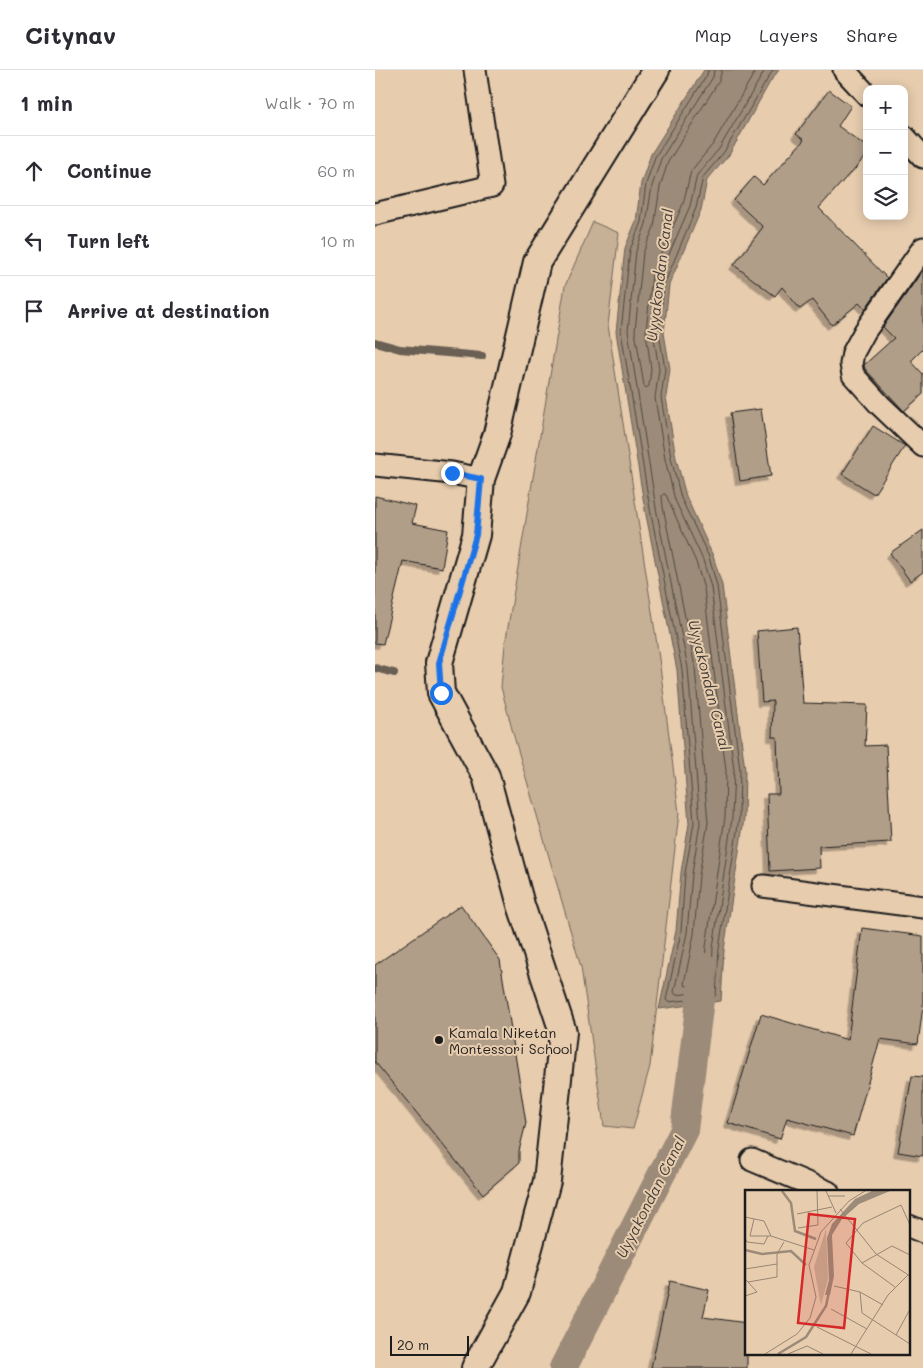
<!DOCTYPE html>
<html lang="en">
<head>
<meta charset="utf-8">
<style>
	:root { --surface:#fff; --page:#f7f7f7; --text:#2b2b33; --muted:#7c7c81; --line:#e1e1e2 }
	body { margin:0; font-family:Mali,sans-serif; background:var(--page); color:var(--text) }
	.controls { position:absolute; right:15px; top:15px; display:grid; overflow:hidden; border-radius:10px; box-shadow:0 2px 12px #0003 }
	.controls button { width:45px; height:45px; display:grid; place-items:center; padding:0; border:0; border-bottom:1px solid var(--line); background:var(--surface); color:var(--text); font:25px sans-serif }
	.scale { position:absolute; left:15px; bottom:12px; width:79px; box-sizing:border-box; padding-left:5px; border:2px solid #1c1c1c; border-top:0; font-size:14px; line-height:18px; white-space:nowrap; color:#1c1c1c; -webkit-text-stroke:4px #e7ccae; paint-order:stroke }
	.stop { position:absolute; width:15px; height:15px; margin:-11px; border:4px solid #1a73e8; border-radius:50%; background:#fff }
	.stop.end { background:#1a73e8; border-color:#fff; box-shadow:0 1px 5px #0008 }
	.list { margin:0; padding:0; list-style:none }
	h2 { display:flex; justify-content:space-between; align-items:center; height:65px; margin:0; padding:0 20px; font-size:21px }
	h2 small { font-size:16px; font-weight:400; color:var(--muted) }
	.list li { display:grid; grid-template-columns:32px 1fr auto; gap:15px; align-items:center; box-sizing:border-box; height:70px; padding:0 20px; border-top:1px solid var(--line) }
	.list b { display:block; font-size:19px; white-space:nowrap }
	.list em { font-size:16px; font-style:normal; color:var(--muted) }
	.icon { flex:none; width:28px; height:28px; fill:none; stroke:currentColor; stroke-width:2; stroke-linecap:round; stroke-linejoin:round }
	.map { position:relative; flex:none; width:548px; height:1298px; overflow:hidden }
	header { display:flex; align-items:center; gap:30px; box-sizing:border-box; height:70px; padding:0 25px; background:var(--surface); border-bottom:1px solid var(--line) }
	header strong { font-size:24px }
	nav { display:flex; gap:28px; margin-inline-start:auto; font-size:18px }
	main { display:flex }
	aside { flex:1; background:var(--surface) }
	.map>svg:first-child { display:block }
	.green { fill:#c6b096; stroke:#716659 }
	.water { fill:#9c8b78; stroke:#695f53 }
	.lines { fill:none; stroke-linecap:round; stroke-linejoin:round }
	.shore { stroke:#4f4841; stroke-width:1 }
	.stream { stroke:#695f53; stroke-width:8 }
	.canal { stroke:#9c8b78; stroke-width:28 }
	.building { fill:#b19e88; stroke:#1c1c1c; filter:url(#shadow) }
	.minor-casing { stroke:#1c1c1c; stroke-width:25 }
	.tertiary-casing { stroke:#1c1c1c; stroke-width:30 }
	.minor { stroke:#e7ccae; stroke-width:21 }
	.tertiary { stroke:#e7ccae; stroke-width:26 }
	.route { stroke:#1a73e8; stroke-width:6 }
	.poi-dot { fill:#1c1c1c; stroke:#e7ccae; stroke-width:2 }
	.labels { text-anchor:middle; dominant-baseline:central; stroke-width:4; stroke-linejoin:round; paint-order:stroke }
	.poi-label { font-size:14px; fill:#1c1c1c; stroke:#e7ccae; text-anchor:start }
	.water-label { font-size:15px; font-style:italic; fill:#423d38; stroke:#e7ccae }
	.inset-river { fill:none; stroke:#9c8b78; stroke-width:2.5 }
	.inset-road { fill:none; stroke:#968674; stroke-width:1 }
	.view { fill:#d62828; fill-opacity:0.15; stroke:#d62828; stroke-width:2.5 }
	.inset-edge { fill:none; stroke:#1c1c1c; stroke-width:2.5 }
</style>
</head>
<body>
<header>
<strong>Citynav</strong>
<nav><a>Map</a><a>Layers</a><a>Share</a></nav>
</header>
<main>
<aside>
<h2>1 min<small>Walk · 70 m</small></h2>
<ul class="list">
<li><svg class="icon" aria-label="ahead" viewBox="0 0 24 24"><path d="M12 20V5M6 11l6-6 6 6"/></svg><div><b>Continue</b></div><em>60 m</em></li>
<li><svg class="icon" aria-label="left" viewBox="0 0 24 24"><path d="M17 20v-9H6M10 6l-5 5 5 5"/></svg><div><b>Turn left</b></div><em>10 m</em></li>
<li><svg class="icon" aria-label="arrive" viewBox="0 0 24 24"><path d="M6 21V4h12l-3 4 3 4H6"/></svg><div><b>Arrive at destination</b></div></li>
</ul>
</aside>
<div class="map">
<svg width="548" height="1298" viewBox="0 0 548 1298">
	<defs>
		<filter id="shadow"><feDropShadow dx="-4.5" dy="4.5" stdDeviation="0" flood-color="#0004"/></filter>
	</defs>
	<rect width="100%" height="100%" fill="#e7ccae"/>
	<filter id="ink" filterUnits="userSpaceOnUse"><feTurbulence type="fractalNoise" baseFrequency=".02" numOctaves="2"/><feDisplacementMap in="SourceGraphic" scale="10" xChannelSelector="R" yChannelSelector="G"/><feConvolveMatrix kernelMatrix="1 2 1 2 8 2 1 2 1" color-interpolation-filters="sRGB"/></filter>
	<g filter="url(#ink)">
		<path class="green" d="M 218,152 L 244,163 L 233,255 L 283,581 L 304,743 L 275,996 L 258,1059 L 229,1056 L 206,897 L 138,663 L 126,617 L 130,575 L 190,216 Z"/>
		<path class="water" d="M 329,0 L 404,0 L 395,12 L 354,85 L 332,110 L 326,140 L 294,215 L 289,263 L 295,299 L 291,327 L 301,388 L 311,426 L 338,486 L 347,515 L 370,700 L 369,749 L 349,880 L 346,931 L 284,939 L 301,861 L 306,802 L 314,754 L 302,600 L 270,440 L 241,262 L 250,178 L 261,151 L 266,113 L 276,84 Z"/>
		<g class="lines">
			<path class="shore" d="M 333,0 L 332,5 L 280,87 L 271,114 L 266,152 L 255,180 L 246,261 L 275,439 L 307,599 L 319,753 L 310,803 L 306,862 L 291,930 L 293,932 L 339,927 L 341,925 L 344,879 L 364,748 L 365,700 L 342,516 L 334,487 L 306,428 L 296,388 L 286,327 L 290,299 L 284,263 L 289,215 L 321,138 L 328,107 L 349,82 L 398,0
				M 339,0 L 338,7 L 286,89 L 277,116 L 271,154 L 261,181 L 253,261 L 281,438 L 313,598 L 325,753 L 317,804 L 312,863 L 299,922 L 301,925 L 333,921 L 336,919 L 338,878 L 357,748 L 359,700 L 336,517 L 328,490 L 300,430 L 290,389 L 280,328 L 284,299 L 278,262 L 283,214 L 285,205 L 315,136 L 322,105 L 344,79 L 390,0
				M 347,0 L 344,11 L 293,92 L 285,117 L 279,157 L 268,183 L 260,261 L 269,316 L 271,318 L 274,316 L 276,299 L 271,262 L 277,204 L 308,134 L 316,101 L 338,74 L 381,0
				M 289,424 L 291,425 L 321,492 L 329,519 L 351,701 L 350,747 L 331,877 L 328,912 L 327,914 L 311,916 L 309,914 L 319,864 L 324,805 L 333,753 L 320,597 L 288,437 L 287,426 Z"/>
			<path class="stream" d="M 0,272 L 25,279 L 107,286
				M 0,598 L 19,603"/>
			<path class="canal" d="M 188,1298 L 309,1060 L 329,897"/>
		</g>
		<path class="building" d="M 454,20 L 476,36 L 463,56 L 492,77 L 492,84 L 476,104 L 475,103 L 444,138 L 512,208 L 490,239 L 484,233 L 457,255 L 437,230 L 425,239 L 407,217 L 400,226 L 359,195 L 388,157 L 359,130 L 379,107 L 388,115 L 429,70 L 421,64 Z
			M 548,200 L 548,279 L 536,291 L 548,304 L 548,324 L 529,341 L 490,299 L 489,295 L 519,268 L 508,257 Z
			M 386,339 L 396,406 L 365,411 L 355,343 Z
			M 498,356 L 530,376 L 499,424 L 467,404 Z
			M 0,426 L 41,436 L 37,453 L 73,460 L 67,498 L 28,491 L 8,574 L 0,573 Z
			M 548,460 L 548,502 L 535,511 L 515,483 Z
			M 422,557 L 428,633 L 492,635 L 490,676 L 511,675 L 516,772 L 444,776 L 445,798 L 395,801 L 392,724 L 404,724 L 402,667 L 397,667 L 398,631 L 387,632 L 382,561 Z
			M 86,835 L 125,890 L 151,1053 L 144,1081 L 144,1093 L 108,1124 L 0,992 L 0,895 Z
			M 487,858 L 548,866 L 548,936 L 543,974 L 505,969 L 478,1066 L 412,1048 L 405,1069 L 353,1053 L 386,944 L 473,970 Z
			M 537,1006 L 548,1007 L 548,1086 L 523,1082 Z
			M 295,1211 L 334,1220 L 328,1247 L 372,1253 L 372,1298 L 276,1298 Z"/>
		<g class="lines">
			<defs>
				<path id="minor" d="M 469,0 L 492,25
					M 529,66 L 548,87
					M 0,144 L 117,116 L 100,0
					M 548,178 L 490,261 L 478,283 L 476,294 L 478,305 L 505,335 L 548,376
					M 0,395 L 77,403 L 106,409
					M 388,816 L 548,837
					M 377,1090 L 453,1122
					M 534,1156 L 548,1162"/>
				<path id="tertiary" d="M 100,1298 L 142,1222 L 172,1111 L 188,962 L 146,835 L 111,706 L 66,623 L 64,593 L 101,465 L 106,409 L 122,364 L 162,192 L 281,0"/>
			</defs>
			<use href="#minor" class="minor-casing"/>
			<use href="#tertiary" class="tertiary-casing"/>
			<use href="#minor" class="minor"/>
			<use href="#tertiary" class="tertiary"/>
		</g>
	</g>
	<g class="lines" filter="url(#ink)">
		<path class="route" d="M 66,623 L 64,593 L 101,465 L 106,409 L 77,403"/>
	</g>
	<circle class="poi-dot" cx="64" cy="970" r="5"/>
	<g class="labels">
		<g class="poi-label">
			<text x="74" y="962">Kamala Niketan<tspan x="74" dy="16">Montessori School</tspan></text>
		</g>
		<g class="water-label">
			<text transform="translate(284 205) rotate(-83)">Uyyakondan Canal</text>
			<text transform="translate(335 615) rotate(76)">Uyyakondan Canal</text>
			<text transform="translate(275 1127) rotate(-63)">Uyyakondan Canal</text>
		</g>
	</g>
	<g transform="translate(370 1120)">
		<rect width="165" height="165" fill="#e7ccae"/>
		<path d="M 81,39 L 83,89 L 76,115 L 69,77 Z" fill="#c6b096"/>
		<path d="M 127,1 L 145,1 L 114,14 L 97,29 L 87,45 L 89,86 L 85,105 L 80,105 L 84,90 L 82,48 L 87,34 L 110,9 Z" fill="#9c8b78"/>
		<path class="inset-river" d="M 37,1 L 46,13 L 50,41 L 71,49M 0,60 L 17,64 L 46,61 L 61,75M 33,164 L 61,147 L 81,116 L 84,102"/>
		<path class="inset-road" d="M 81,1 L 91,23M 83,6 L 100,6M 95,19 L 131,64 L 165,86M 52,24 L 87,17M 0,27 L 19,31 L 26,46 L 69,60M 9,29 L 5,46 L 26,46M 53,38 L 73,35 L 72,1M 0,48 L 2,52 L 19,54 L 23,46M 117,73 L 101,53 L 118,33 L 156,15 L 165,35M 0,79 L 32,74M 0,89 L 3,92 L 32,87 L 32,64 L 39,52M 89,96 L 115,102 L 117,123 L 165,154M 150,97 L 117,73 L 147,56 L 165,65M 115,102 L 138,115M 0,106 L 12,102 L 3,92M 86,119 L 122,139M 72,137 L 126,164M 151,145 L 164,121M 20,164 L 52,144 L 65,128 L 71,107 L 64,75 L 76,42 L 104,11 L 120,1M 43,164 L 62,156 L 78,164M 106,164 L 143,105 L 163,85"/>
		<path class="view" d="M 64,24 L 110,29 L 99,138 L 53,133 Z"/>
		<rect width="165" height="165" class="inset-edge"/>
	</g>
</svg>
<div class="controls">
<button>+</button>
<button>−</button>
<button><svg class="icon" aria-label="layers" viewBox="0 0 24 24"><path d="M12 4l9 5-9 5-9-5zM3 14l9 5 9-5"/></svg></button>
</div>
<div class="scale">20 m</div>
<div class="stop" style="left:66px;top:623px"></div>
<div class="stop end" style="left:77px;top:403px"></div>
</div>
</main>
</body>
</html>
